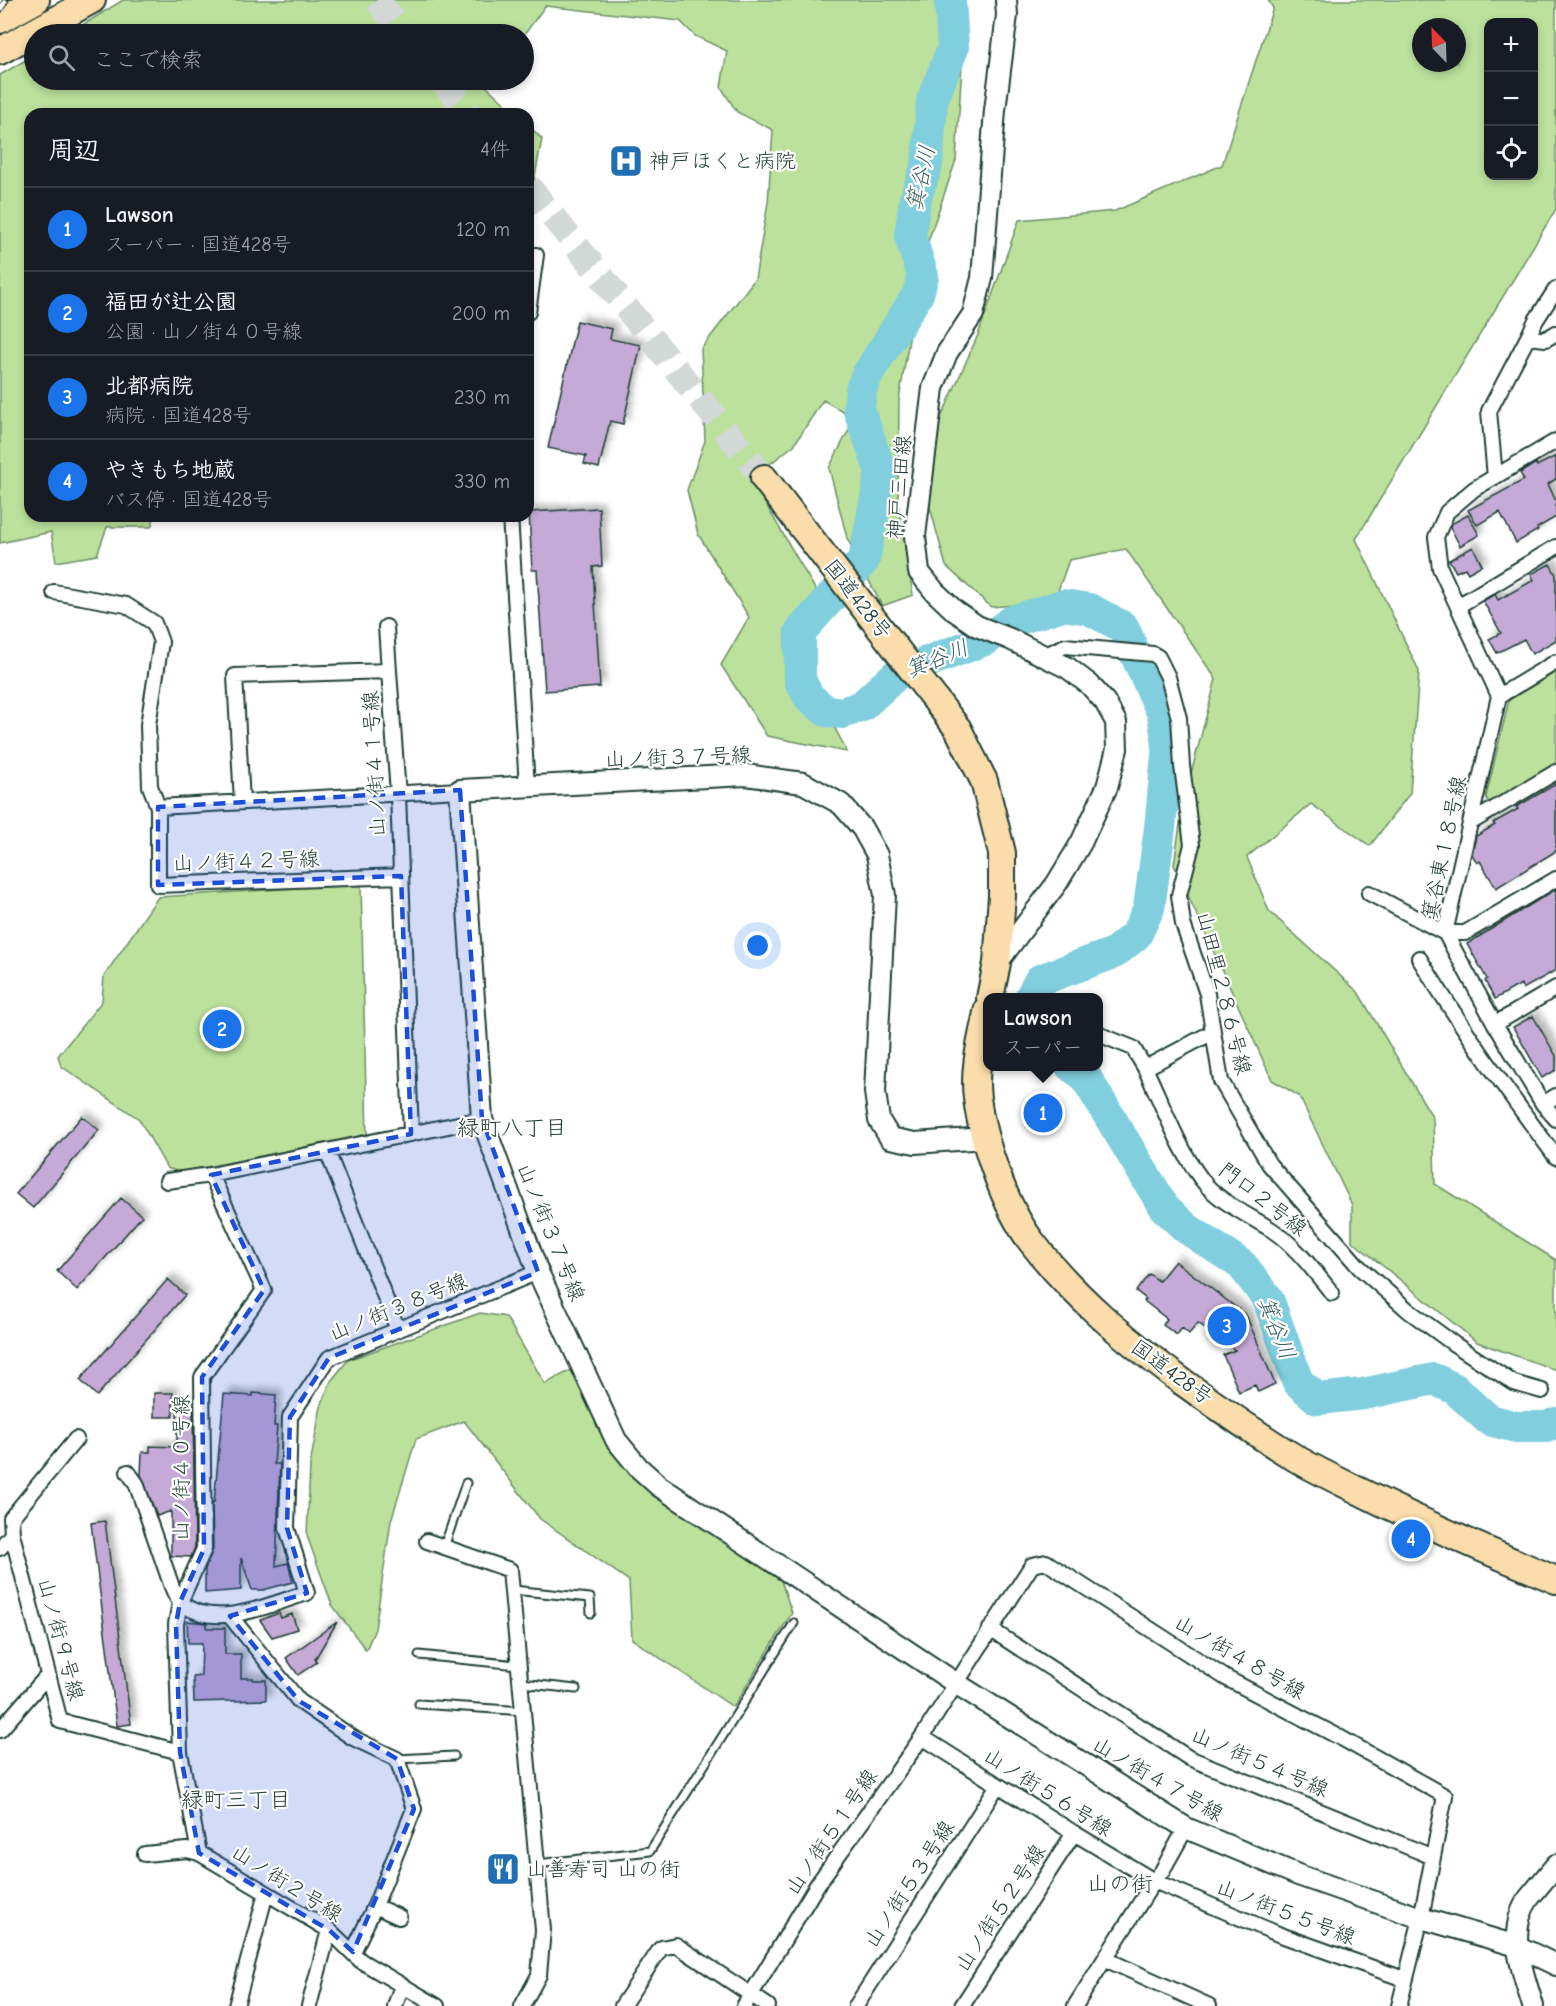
<!DOCTYPE html>
<html lang="ja">
<head>
<meta charset="utf-8">
<style>
	:root { --surface:#171b24; --page:#20242c; --text:#f1f3f6; --muted:#9ea1a6; --line:#363941; --accent:#1a73e8 }
	body { margin:0; font-family:"Comic Neue","Klee One",sans-serif; background:var(--page); color:var(--text) }
	.controls { position:absolute; right:18px; top:18px; display:grid; overflow:hidden; border-radius:12px; box-shadow:0 3px 9px #0003 }
	.controls button { width:54px; height:54px; display:grid; place-items:center; padding:0; border:0; border-bottom:2px solid var(--line); background:var(--surface); color:var(--text); font:30px sans-serif }
	.compass { position:absolute; left:1412px; top:18px; width:54px; height:54px; border-radius:50%; background:var(--surface); box-shadow:0 3px 9px #0003; rotate:337deg }
	.you { position:absolute; left:758px; top:946px; width:21px; height:21px; margin:-15px; border:4px solid #fff; border-radius:50%; background:#1a73e8; box-shadow:0 0 0 9px #1a73e833 }
	.badge { display:grid; place-items:center; width:39px; height:39px; border-radius:50%; background:var(--accent); color:#fff; font-size:20px; font-weight:700 }
	.pin { position:absolute; translate:-50% -50%; border:3px solid #fff; box-shadow:0 2px 6px #0006 }
	.popup { position:absolute; left:983px; top:993px; width:120px; height:78px; box-sizing:border-box; display:grid; place-content:center; border-radius:12px; background:var(--surface); filter:drop-shadow(0 2px 4px #0005); font-size:20px; white-space:nowrap; color:var(--muted) }
	.popup b { font-size:22px; color:var(--text) }
	.popup::after { content:''; position:absolute; left:50%; top:100%; margin-left:-12px; border:12px solid transparent; border-top-color:var(--surface) }
	.list { margin:0; padding:0; list-style:none }
	h2 { display:flex; justify-content:space-between; align-items:center; height:78px; margin:0; padding:0 24px; font-size:26px }
	h2 small { font-size:20px; font-weight:400; color:var(--muted) }
	.list li { display:grid; grid-template-columns:39px 1fr auto; gap:18px; align-items:center; box-sizing:border-box; height:84px; padding:0 24px; border-top:2px solid var(--line) }
	.list b { display:block; font-size:22px; white-space:nowrap }
	.list p { margin:0; font-size:20px; white-space:nowrap; color:var(--muted) }
	.list em { font-size:20px; font-style:normal; color:var(--muted) }
	.icon { flex:none; width:33px; height:33px; fill:none; stroke:currentColor; stroke-width:2; stroke-linecap:round; stroke-linejoin:round }
	.map { position:relative; flex:none; width:1556px; height:2006px; overflow:hidden }
	.search { position:absolute; background:var(--surface); box-shadow:0 3px 9px #0003; left:24px; top:24px; width:510px; height:66px; display:flex; align-items:center; gap:15px; box-sizing:border-box; padding:0 21px; border-radius:33px; color:var(--muted); font-size:22px }
	.panel { position:absolute; background:var(--surface); box-shadow:0 3px 9px #0003; left:24px; top:108px; width:510px; height:414px; border-radius:18px }
	.map>svg:first-child { display:block }
	.green { fill:#bbe19c; stroke:#6d8f68; stroke-width:1.5; fill-rule:evenodd }
	.lines { fill:none; stroke-linecap:round; stroke-linejoin:round }
	.river { stroke:#80cede; stroke-width:32 }
	.building { fill:#c5a9d6; stroke:#1f3d34; stroke-width:1.5; filter:url(#shadow) }
	.highway-tunnel { stroke:#d2d8d6; stroke-width:26; stroke-dasharray:26 13; stroke-linecap:butt }
	.lane-casing { stroke:#1f3d34; stroke-width:11 }
	.street-casing { stroke:#1f3d34; stroke-width:18 }
	.secondary-casing { stroke:#1f3d34; stroke-width:24 }
	.highway-casing { stroke:#1f3d34; stroke-width:30 }
	.lane { stroke:#fff; stroke-width:7 }
	.street { stroke:#fff; stroke-width:14 }
	.secondary { stroke:#fff; stroke-width:20 }
	.highway { stroke:#faddab; stroke-width:26 }
	.rail-casing { stroke:#1f3d34; stroke-width:7 }
	.rail { stroke:#fff; stroke-width:4.5; stroke-dasharray:14; stroke-linecap:butt }
	.marked { fill:#1d4ed8; fill-opacity:0.2; stroke:#1d4ed8; stroke-width:4.5; stroke-dasharray:12 8; stroke-linejoin:round }
	.labels { text-anchor:middle; dominant-baseline:central; stroke-width:4.5; stroke-linejoin:round; paint-order:stroke }
	.poi-label { font-size:21px; fill:#1f3d34; stroke:#fff; text-anchor:start }
	.street-label { font-size:21px; fill:#1f3d34; stroke:#fff }
	.water-label { font-size:22px; font-style:italic; fill:#37615e; stroke:#fff }
	.neighbourhood-label { font-size:22px; fill:#1f3d34; stroke:#fff }
</style>
</head>
<body>
<div class="map">
<svg width="1556" height="2006" viewBox="0 0 1556 2006">
	<defs>
		<filter id="shadow"><feDropShadow dx="5.5" dy="-5.5" stdDeviation="3" flood-color="#0004"/></filter>
	</defs>
	<rect width="100%" height="100%" fill="#fff"/>
	<filter id="ink" filterUnits="userSpaceOnUse"><feTurbulence type="fractalNoise" baseFrequency=".0167" numOctaves="2"/><feDisplacementMap in="SourceGraphic" scale="12" xChannelSelector="R" yChannelSelector="G"/><feConvolveMatrix kernelMatrix="1 2 1 2 8 2 1 2 1" color-interpolation-filters="sRGB"/></filter>
	<g filter="url(#ink)">
		<path class="green" d="M 123,0 L 943,0 L 963,48 L 956,160 L 923,256 L 899,400 L 898,501 L 913,595 L 882,606 L 847,538 L 829,468 L 855,418 L 823,400 L 794,445 L 751,479 L 828,611 L 792,643 L 847,752 L 767,736 L 721,665 L 749,617 L 698,534 L 687,490 L 705,441 L 701,349 L 755,279 L 768,202 L 773,130 L 737,112 L 721,87 L 727,51 L 695,36 L 680,21 L 545,6 L 524,35 L 68,34 Z
			M 1268,0 L 1556,0 L 1556,209 L 1356,539 L 1419,671 L 1410,793 L 1370,846 L 1311,804 L 1247,857 L 1269,911 L 1358,992 L 1433,1118 L 1435,1184 L 1556,1260 L 1556,1370 L 1477,1342 L 1352,1241 L 1352,1205 L 1299,1096 L 1272,1080 L 1174,865 L 1183,804 L 1216,679 L 1126,549 L 1069,560 L 1054,602 L 991,607 L 946,566 L 919,467 L 978,335 L 1019,220 L 1115,211 L 1222,165 L 1273,8 ZM 1488,22 L 1534,22 L 1534,176 L 1488,176 ZM 1421,27 L 1457,27 L 1457,63 L 1421,63 Z
			M 34,55 L 34,80 L 491,80 L 486,86 L 516,114 L 30,114 L 30,516 L 155,516 L 151,527 L 107,527 L 97,555 L 56,562 L 51,532 L 0,543 L 0,75 Z
			M 528,125 L 542,139 L 528,212 Z
			M 1556,672 L 1556,766 L 1490,805 L 1486,797 L 1509,700 Z
			M 361,884 L 367,1136 L 180,1172 L 167,1168 L 139,1119 L 61,1066 L 58,1056 L 102,1001 L 104,976 L 158,897 Z
			M 480,1313 L 506,1317 L 545,1384 L 573,1369 L 619,1453 L 779,1575 L 792,1613 L 733,1707 L 632,1639 L 629,1581 L 540,1519 L 464,1421 L 416,1439 L 391,1521 L 375,1629 L 366,1650 L 332,1605 L 307,1536 L 310,1465 L 321,1406 L 331,1381 L 348,1360 Z"/>
		<g class="lines">
			<path class="river" d="M 950,0 L 953,48 L 932,101 L 927,165 L 915,200 L 910,236 L 923,276 L 918,294 L 867,375 L 861,390 L 859,410 L 881,472 L 864,560 L 800,632 L 800,680 L 809,697 L 826,711 L 842,713 L 862,706 L 898,673 L 987,639 L 1012,621 L 1063,605 L 1089,609 L 1123,627 L 1163,714 L 1168,744 L 1160,828 L 1149,908 L 1136,935 L 1114,953 L 1040,980 L 1030,998
				M 1071,1066 L 1085,1076 L 1164,1207 L 1186,1228 L 1242,1265 L 1268,1299 L 1298,1382 L 1318,1399 L 1363,1394 L 1434,1379 L 1455,1389 L 1489,1420 L 1516,1427 L 1547,1427 L 1556,1423"/>
		</g>
		<path class="building" d="M 577,321 L 612,329 L 610,339 L 641,345 L 623,424 L 610,421 L 599,468 L 584,464 L 586,456 L 548,448 Z
			M 1556,456 L 1556,479 L 1548,484 L 1556,501 L 1556,517 L 1537,528 L 1538,530 L 1516,543 L 1500,512 L 1477,525 L 1468,510 L 1524,480 L 1520,473 L 1536,463 L 1537,466 Z
			M 599,508 L 602,566 L 593,567 L 600,687 L 545,691 L 537,570 L 532,570 L 529,512 Z
			M 1468,515 L 1479,535 L 1460,546 L 1450,527 L 1451,524 Z
			M 1473,547 L 1482,565 L 1468,573 L 1465,568 L 1456,572 L 1449,560 Z
			M 1550,564 L 1556,575 L 1556,640 L 1532,654 L 1524,639 L 1497,653 L 1489,639 L 1501,633 L 1483,601 L 1495,594 L 1498,600 L 1534,580 L 1531,574 Z
			M 1556,784 L 1556,851 L 1496,888 L 1480,861 L 1477,863 L 1472,854 L 1476,836 L 1495,825 L 1493,823 L 1518,809 L 1516,807 Z
			M 1556,889 L 1556,970 L 1523,989 L 1521,984 L 1495,999 L 1485,981 L 1487,979 L 1467,944 Z
			M 1533,1016 L 1556,1056 L 1556,1070 L 1542,1078 L 1513,1027 Z
			M 82,1116 L 99,1130 L 33,1208 L 16,1194 Z
			M 121,1198 L 142,1216 L 77,1290 L 57,1271 Z
			M 1175,1261 L 1246,1315 L 1275,1384 L 1258,1392 L 1255,1385 L 1239,1392 L 1223,1355 L 1235,1350 L 1198,1323 L 1189,1334 L 1182,1328 L 1177,1335 L 1163,1325 L 1167,1319 L 1144,1301 L 1146,1299 L 1136,1291 L 1149,1274 L 1159,1281 Z
			M 168,1279 L 185,1295 L 97,1396 L 80,1380 Z
			M 154,1393 L 173,1393 L 173,1417 L 154,1417 Z
			M 253,1393 L 276,1395 L 274,1426 L 277,1426 L 274,1464 L 280,1464 L 276,1566 L 288,1563 L 293,1582 L 263,1590 L 252,1590 L 241,1558 L 241,1590 L 205,1593 L 205,1569 L 213,1549 L 212,1502 L 214,1503 L 224,1394 L 253,1396 Z
			M 177,1405 L 193,1405 L 195,1547 L 191,1557 L 171,1556 L 171,1511 L 157,1516 L 141,1475 L 142,1452 L 150,1452 L 150,1446 L 177,1447 Z
			M 105,1521 L 131,1724 L 117,1726 L 91,1523 Z
			M 279,1613 L 281,1618 L 292,1614 L 297,1629 L 272,1637 L 260,1620 Z
			M 187,1621 L 207,1623 L 207,1628 L 225,1628 L 225,1654 L 241,1654 L 241,1678 L 253,1678 L 253,1680 L 266,1680 L 266,1700 L 194,1702 L 193,1677 L 201,1676 L 202,1643 L 188,1643 Z
			M 337,1622 L 315,1659 L 317,1662 L 298,1675 L 286,1658 Z"/>
		<g class="lines">
			<path class="highway-tunnel" d="M 377,0 L 405,34
				M 442,80 L 469,114
				M 528,186 L 764,478"/>
			<defs>
				<path id="lane" d="M 444,1547 L 466,1483
					M 513,1590 L 590,1598 L 591,1613
					M 419,1655 L 518,1665
					M 521,1683 L 576,1689
					M 419,1704 L 523,1711
					M 397,1759 L 454,1756
					M 537,1864 L 650,1851 L 794,1623"/>
				<path id="street" d="M 528,312 L 536,255
					M 1528,337 L 1536,320 L 1556,289
					M 1495,477 L 1489,411 L 1528,337 L 1546,339 L 1556,333
					M 510,516 L 527,787
					M 54,592 L 126,605 L 154,623 L 161,642 L 148,725 L 150,786 L 158,807
					M 1458,606 L 1556,547
					M 386,627 L 389,671
					M 1043,656 L 1065,646 L 1153,654 L 1158,657 L 1168,677 L 1179,718 L 1182,766 L 1192,845 L 1179,895 L 1183,924 L 1207,994 L 1221,1081 L 1269,1164 L 1360,1268 L 1409,1311 L 1454,1344 L 1514,1383 L 1542,1391
					M 1556,662 L 1499,696 L 1445,933 L 1495,1024 L 1543,1104 L 1556,1119
					M 1499,696 L 1440,568 L 1436,537 L 1447,512 L 1474,489 L 1556,441
					M 242,802 L 235,676 L 389,671 L 398,794 L 411,1134
					M 1470,823 L 1556,772
					M 401,876 L 158,885 L 158,807 L 460,790
					M 1369,893 L 1445,933 L 1465,933 L 1556,879
					M 1419,958 C 1461,1027 1508,1093 1556,1157
					M 1495,1024 L 1556,988
					M 1098,1034 L 1133,1048 L 1145,1068 L 1213,1032
					M 1145,1068 C 1161,1101 1183,1160 1207,1186 C 1225,1205 1250,1216 1272,1230 C 1296,1246 1314,1271 1332,1293
					M 1543,1104 L 1556,1096
					M 327,1151 L 398,1330
					M 211,1175 L 264,1290 L 202,1377 L 204,1549 L 180,1602 L 176,1624 L 180,1752 L 199,1853 L 329,1930 L 361,1961 L 437,2006
					M 167,1181 L 211,1175 L 482,1119
					M 128,1472 L 136,1483 L 172,1587 C 174,1592 177,1599 181,1603 C 217,1631 269,1604 307,1593 L 287,1528 L 290,1417 L 329,1358 L 538,1272
					M 12,1534 L 11,1518 L 76,1439
					M 427,1541 L 510,1570 L 543,1930 L 539,1975 L 522,2006
					M 0,1548 L 12,1534 L 60,1721 L 180,1752
					M 230,1616 L 299,1701 L 353,1738 L 397,1759 L 414,1809 L 375,1906 L 353,1952
					M 990,1629 L 1189,1758 L 1433,1857
					M 0,1730 L 48,1675
					M 922,1737 L 1074,1833 L 1154,1881 L 1278,1934 L 1404,1979
					M 145,1854 L 187,1850 L 199,1853
					M 375,1906 L 399,1917
					M 1105,1959 L 1209,2006
					M 236,2006 L 266,1893
					M 309,2006 L 329,1930
					M 395,2006 L 402,1985
					M 622,2006 L 661,1948 L 676,1945 L 768,2006
					M 744,2006 L 817,1885 L 922,1737 L 1032,1565 L 1046,1562 L 1226,1678 L 1341,1738 L 1445,1796 L 1421,1918 L 1399,2006
					M 856,2006 L 998,1785
					M 962,2006 L 1074,1833
					M 1075,2006 L 1154,1881 L 1162,1871 L 1186,1828"/>
				<path id="secondary" d="M 997,963 L 1057,883 L 1081,843 L 1107,787 L 1117,749 L 1116,722 L 1105,702 L 1090,685 L 1068,668 L 1010,639 L 977,626 L 955,611 L 935,592 L 919,572 L 915,536 L 933,388 L 947,353 L 973,314 L 982,278 L 995,110 L 1007,15 L 1006,0
					M 985,1138 L 915,1143 L 890,1138 L 879,1120 L 875,1092 L 885,895 L 877,855 L 862,828 L 841,804 L 803,783 L 746,775 L 460,790 L 482,1119 L 538,1272 L 616,1440 L 639,1468 L 659,1486 L 957,1684 L 1186,1828 L 1298,1875 L 1421,1918 L 1517,1946 L 1556,1965
					M 1533,2006 C 1523,1971 1505,1931 1529,1898 C 1538,1887 1547,1876 1556,1865"/>
				<path id="highway" d="M 0,20 L 36,0
					M 0,51 L 92,0
					M 764,478 L 958,729 L 984,781 L 1002,853 L 1002,896 L 997,963 L 990,998
					M 988,1008 C 982,1037 973,1068 977,1098 C 982,1140 1005,1207 1031,1241 C 1073,1296 1125,1339 1180,1380 C 1218,1407 1257,1435 1297,1459 C 1316,1470 1337,1480 1357,1490 C 1423,1523 1489,1552 1556,1580"/>
			</defs>
			<use href="#lane" class="lane-casing"/>
			<use href="#street" class="street-casing"/>
			<use href="#secondary" class="secondary-casing"/>
			<use href="#highway" class="highway-casing"/>
			<use href="#lane" class="lane"/>
			<use href="#street" class="street"/>
			<use href="#secondary" class="secondary"/>
			<use href="#highway" class="highway"/>
			<defs>
				<path id="rail" d="M 0,10 L 6,0"/>
			</defs>
			<use href="#rail" class="rail-casing"/>
			<use href="#rail" class="rail"/>
		</g>
	</g>
	<path class="marked" d="M 460,790 L 482,1119 L 538,1272 L 329,1358 L 290,1417 L 287,1528 L 307,1593 L 230,1616 L 299,1701 L 397,1759 L 414,1809 L 353,1952 L 329,1930 L 199,1853 L 180,1752 L 176,1624 L 180,1602 L 204,1549 L 202,1377 L 264,1290 L 211,1175 L 411,1134 L 401,876 L 158,885 L 158,807 Z"/>
	<defs>
		<symbol id="hospital-square" viewBox="-11 -11 22 22"><rect x="-9" y="-9" width="18" height="18" rx="4" fill="#1f6fb2" stroke="#fff"/><path d="M-5-5h3v3.5h4V-5h3V5h-3V1.5h-4V5h-3Z" fill="#fff"/></symbol>
		<symbol id="restaurant-square" viewBox="-11 -11 22 22"><rect x="-9" y="-9" width="18" height="18" rx="4" fill="#1f6fb2" stroke="#fff"/><path d="M-5-6h1v4h1v-4h1v4h1v-4h1v5L-1.5 .5V6h-2V.5L-5-1ZM5-6V6H3V1.5H1.5Q1.5-4 5-6Z" fill="#fff"/></symbol>
	</defs>
	<g fill-rule="evenodd">
		<use href="#hospital-square" x="607" y="142" width="38" height="38"/>
		<use href="#restaurant-square" x="484" y="1850" width="38" height="38"/>
	</g>
	<g class="labels">
		<g class="poi-label">
			<text x="649" y="161">神戸ほくと病院</text>
			<text x="526" y="1869">山善寿司 山の街</text>
		</g>
		<g class="street-label">
			<text transform="translate(899 487) rotate(-85)">神戸三田線</text>
			<text transform="translate(858 599) rotate(52)">国道428号</text>
			<text transform="translate(678 757) rotate(-2)">山ノ街３７号線</text>
			<text transform="translate(374 764) rotate(-93)">山ノ街４１号線</text>
			<text transform="translate(1444 848) rotate(-78)">箕谷東１８号線</text>
			<text transform="translate(246 861) rotate(-2)">山ノ街４２号線</text>
			<text transform="translate(1224 993) rotate(76)">山田里２８６号線</text>
			<text transform="translate(1263 1199) rotate(38)">門口２号線</text>
			<text transform="translate(551 1232) rotate(68)">山ノ街３７号線</text>
			<text transform="translate(398 1307) rotate(-22)">山ノ街３８号線</text>
			<text transform="translate(1172 1372) rotate(36)">国道428号</text>
			<text transform="translate(181 1468) rotate(-90)">山ノ街４０号線</text>
			<text transform="translate(61 1639) rotate(75)">山ノ街９号線</text>
			<text transform="translate(1240 1657) rotate(30)">山ノ街４８号線</text>
			<text transform="translate(1260 1762) rotate(23)">山ノ街５４号線</text>
			<text transform="translate(1158 1779) rotate(30)">山ノ街４７号線</text>
			<text transform="translate(1048 1792) rotate(32)">山ノ街５６号線</text>
			<text transform="translate(831 1832) rotate(-56)">山ノ街５１号線</text>
			<text transform="translate(287 1883) rotate(32)">山ノ街２号線</text>
			<text transform="translate(909 1884) rotate(-57)">山ノ街５３号線</text>
			<text transform="translate(1000 1908) rotate(-57)">山ノ街５２号線</text>
			<text transform="translate(1286 1912) rotate(21)">山ノ街５５号線</text>
		</g>
		<g class="water-label">
			<text transform="translate(921 178) rotate(-78)">箕谷川</text>
			<text transform="translate(937 659) rotate(-22)">箕谷川</text>
			<text transform="translate(1276 1328) rotate(68)">箕谷川</text>
		</g>
		<g class="neighbourhood-label">
			<text x="512" y="1128">緑町八丁目</text>
			<text x="236" y="1800">緑町三丁目</text>
			<text x="1120" y="1884">山の街</text>
		</g>
	</g>
</svg>
<div class="controls">
<button>+</button>
<button>−</button>
<button><svg class="icon" aria-label="locate" viewBox="0 0 24 24"><circle cx="12" cy="12" r="6"/><path d="M12 2v4M12 18v4M2 12h4M18 12h4"/></svg></button>
</div>
<svg class="compass" viewBox="-18 -18 36 36"><path d="M0-13l5 13h-10z" fill="#e53935"/><path d="M0 13l5-13h-10z" fill="#9ea1a6"/></svg>
<div class="you"></div>
<div class="pin badge" style="left:1043px;top:1113px">1</div>
<div class="popup"><b>Lawson</b>スーパー</div>
<div class="pin badge" style="left:222px;top:1029px">2</div>
<div class="pin badge" style="left:1227px;top:1326px">3</div>
<div class="pin badge" style="left:1411px;top:1539px">4</div>
<div class="search"><svg class="icon" aria-label="search" viewBox="0 0 24 24"><circle cx="10" cy="10" r="6"/><path d="M15 15l6 6"/></svg>ここで検索</div>
<section class="panel">
<h2>周辺<small>4件</small></h2>
<ul class="list">
<li><span class="badge">1</span><div><b>Lawson</b><p>スーパー · 国道428号</p></div><em>120 m</em></li>
<li><span class="badge">2</span><div><b>福田が辻公園</b><p>公園 · 山ノ街４０号線</p></div><em>200 m</em></li>
<li><span class="badge">3</span><div><b>北都病院</b><p>病院 · 国道428号</p></div><em>230 m</em></li>
<li><span class="badge">4</span><div><b>やきもち地蔵</b><p>バス停 · 国道428号</p></div><em>330 m</em></li>
</ul>
</section>
</div>
</body>
</html>
